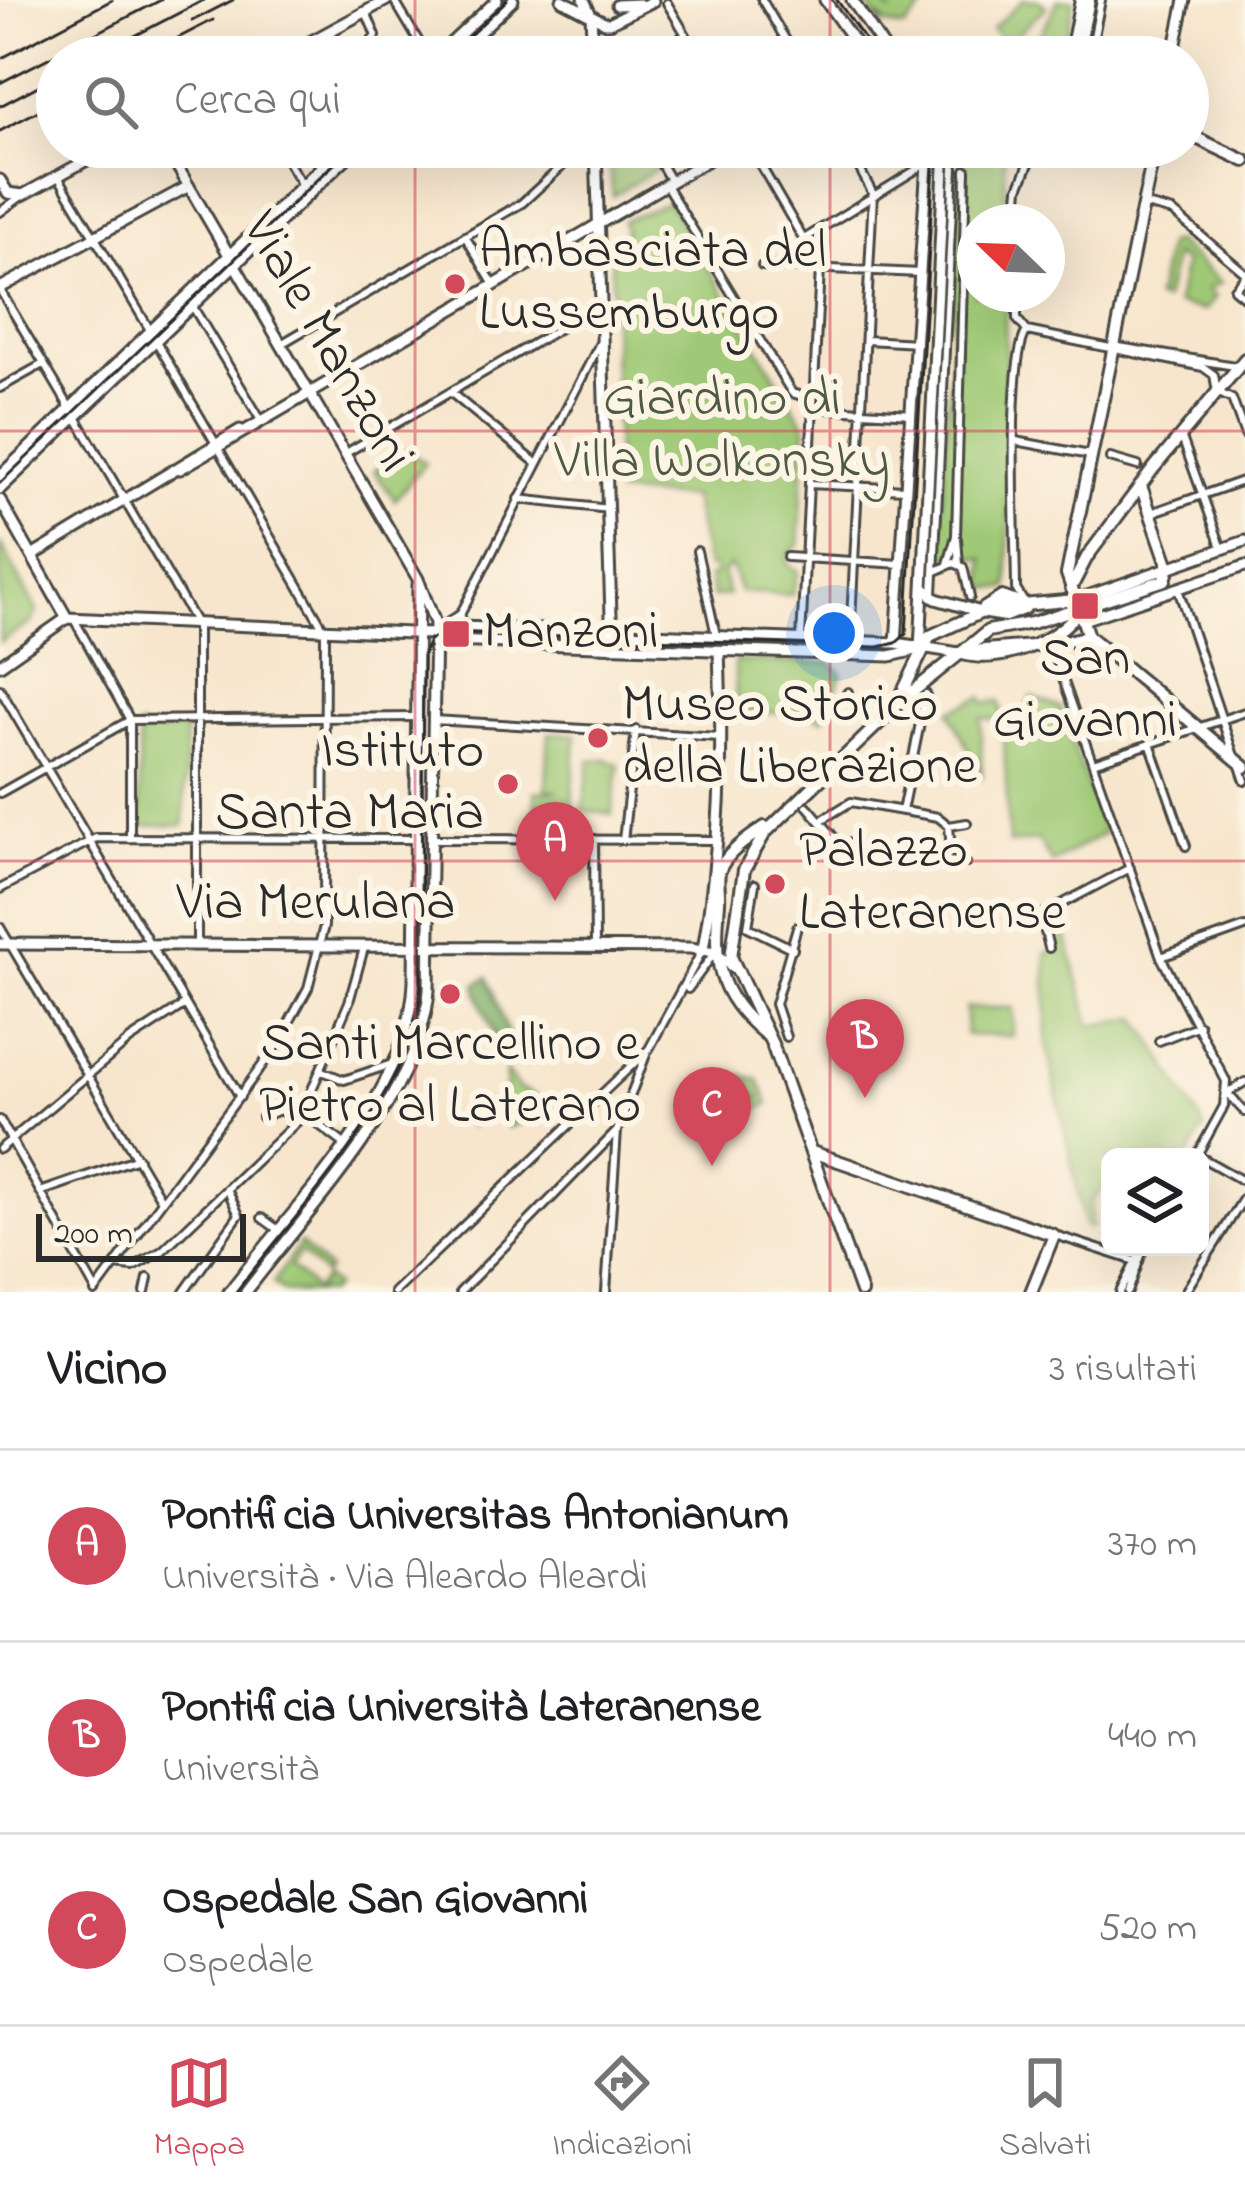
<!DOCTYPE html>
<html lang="it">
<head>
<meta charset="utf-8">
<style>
	:root { --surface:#fff; --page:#f2f2f2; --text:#202124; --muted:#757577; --line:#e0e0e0; --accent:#d1495b }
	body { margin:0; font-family:"Indie Flower",sans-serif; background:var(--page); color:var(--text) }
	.controls { position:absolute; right:36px; bottom:36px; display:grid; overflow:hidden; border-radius:18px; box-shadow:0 12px 48px #0002 }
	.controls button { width:108px; height:108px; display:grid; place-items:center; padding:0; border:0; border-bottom:3px solid var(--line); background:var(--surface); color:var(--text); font:60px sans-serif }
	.compass { position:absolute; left:957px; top:204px; width:108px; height:108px; border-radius:50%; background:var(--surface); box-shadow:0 12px 48px #0002; rotate:293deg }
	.scale { position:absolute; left:36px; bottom:30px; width:210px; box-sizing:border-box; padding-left:12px; border:6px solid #2b2b2b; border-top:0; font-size:33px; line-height:42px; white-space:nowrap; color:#2b2b2b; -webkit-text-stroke:9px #fcf5e5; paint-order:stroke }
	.you { position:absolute; left:834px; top:633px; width:42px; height:42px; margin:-30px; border:9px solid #fff; border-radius:50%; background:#1a73e8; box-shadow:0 0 0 18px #1a73e833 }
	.badge { display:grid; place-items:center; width:78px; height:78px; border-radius:50%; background:var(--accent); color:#fff; font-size:39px; font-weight:700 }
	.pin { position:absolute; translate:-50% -99px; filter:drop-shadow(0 3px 6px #0008) }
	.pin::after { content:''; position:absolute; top:63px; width:42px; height:36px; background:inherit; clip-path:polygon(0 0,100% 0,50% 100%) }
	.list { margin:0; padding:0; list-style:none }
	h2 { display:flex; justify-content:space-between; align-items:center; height:156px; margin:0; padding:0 48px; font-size:51px }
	h2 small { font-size:39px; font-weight:400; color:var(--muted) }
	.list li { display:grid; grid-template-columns:78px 1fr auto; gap:36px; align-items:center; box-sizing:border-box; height:192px; padding:0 48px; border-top:3px solid var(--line) }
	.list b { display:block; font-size:45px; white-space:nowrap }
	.list p { margin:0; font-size:39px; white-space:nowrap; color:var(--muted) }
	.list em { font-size:39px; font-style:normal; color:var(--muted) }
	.icon { flex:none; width:66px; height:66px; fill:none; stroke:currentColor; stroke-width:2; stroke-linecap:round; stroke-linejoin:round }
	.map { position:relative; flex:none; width:1245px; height:1292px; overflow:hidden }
	.search { position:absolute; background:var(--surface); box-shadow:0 12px 48px #0002; left:36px; right:36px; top:36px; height:132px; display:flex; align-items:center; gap:30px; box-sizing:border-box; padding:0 42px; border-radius:66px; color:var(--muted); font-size:45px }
	.sheet { height:732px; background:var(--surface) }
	nav { display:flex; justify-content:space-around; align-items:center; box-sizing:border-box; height:168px; border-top:3px solid var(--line); background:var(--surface); font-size:33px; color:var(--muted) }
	nav a { display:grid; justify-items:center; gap:6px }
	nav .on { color:var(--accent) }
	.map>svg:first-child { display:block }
	.green { fill:#9fc976; stroke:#657a50; stroke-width:3 }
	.forest { fill:#7fad67; stroke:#556c49; stroke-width:3 }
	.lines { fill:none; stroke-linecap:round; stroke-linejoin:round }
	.street-casing { stroke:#4a4743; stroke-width:12 }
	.secondary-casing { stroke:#4a4743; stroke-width:15 }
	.primary-casing { stroke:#4a4743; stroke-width:16 }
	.street { stroke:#fff; stroke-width:6 }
	.secondary { stroke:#fff; stroke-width:9 }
	.primary { stroke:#fff; stroke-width:10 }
	.tram { stroke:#2b2b2b; stroke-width:3 }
	.rail { stroke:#2b2b2b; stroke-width:3 }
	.grid { fill:none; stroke:#d1495b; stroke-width:3; stroke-opacity:0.55 }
	.poi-dot { fill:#d1495b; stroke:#fcf5e5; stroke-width:4.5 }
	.labels { text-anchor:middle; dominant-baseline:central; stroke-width:12; stroke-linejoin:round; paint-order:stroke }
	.poi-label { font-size:54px; fill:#2b2b2b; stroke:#fcf5e5; text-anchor:start }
	.street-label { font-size:54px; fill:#2b2b2b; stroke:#fcf5e5 }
	.park-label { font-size:54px; fill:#4e5a42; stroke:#fcf5e5 }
</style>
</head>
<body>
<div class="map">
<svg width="1245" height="1292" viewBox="0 0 1245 1292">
	<rect width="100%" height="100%" fill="#fcf5e5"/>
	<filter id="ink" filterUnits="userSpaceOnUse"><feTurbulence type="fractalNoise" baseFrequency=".00833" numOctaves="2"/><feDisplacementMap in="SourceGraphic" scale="24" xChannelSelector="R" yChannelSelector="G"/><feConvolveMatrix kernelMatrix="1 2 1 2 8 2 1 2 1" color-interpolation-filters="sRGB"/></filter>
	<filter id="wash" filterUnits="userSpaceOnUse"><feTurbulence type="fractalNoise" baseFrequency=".004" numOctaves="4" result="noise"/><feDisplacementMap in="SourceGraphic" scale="48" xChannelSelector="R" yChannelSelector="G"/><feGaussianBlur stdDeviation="2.7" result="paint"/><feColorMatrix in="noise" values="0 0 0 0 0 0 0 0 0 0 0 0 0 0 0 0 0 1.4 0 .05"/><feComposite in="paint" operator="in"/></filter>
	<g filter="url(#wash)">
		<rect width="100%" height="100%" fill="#f7e6cd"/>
		<path class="green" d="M 884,0 L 882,4 L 890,11 L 887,0 L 917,0 L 922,10 L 904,28 L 888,25 L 878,16 L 883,30 L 866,2 Z
			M 1023,0 L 1039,0 L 1046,7 L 1007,44 L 992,29 Z
			M 1058,0 L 1074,0 L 1063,57 L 994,57 L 1021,43 L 1033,49 Z
			M 607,147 L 644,147 L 656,169 L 613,196 Z
			M 987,147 L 1004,147 L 1006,222 L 975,222 L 975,294 L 1005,294 L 1009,581 L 1008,588 L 984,588 L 984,558 L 940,557 L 960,171 L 966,170 L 963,157 Z
			M 668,202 L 806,426 L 799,545 L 787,555 L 788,565 L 798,571 L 792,595 L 740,592 L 731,566 L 722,572 L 728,595 L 713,597 L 709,577 L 715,575 L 713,566 L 707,567 L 692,497 L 617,494 L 611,240 L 626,231 L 622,221 Z
			M 1175,242 L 1221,283 L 1207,290 L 1215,297 L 1204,311 L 1176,304 L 1184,263 L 1174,255 L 1164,301 L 1156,299 L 1167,244 Z
			M 407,450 L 425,463 L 395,500 L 374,471 Z
			M 0,543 L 37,611 L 32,622 L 0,642 Z
			M 735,661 L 831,663 L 842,674 L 823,720 L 796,708 L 792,714 L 736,711 Z
			M 982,697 L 986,703 L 999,701 L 1004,719 L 1023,716 L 1032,697 L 1060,708 L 1104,833 L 1052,863 L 1038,840 L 1009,844 L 1003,720 L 981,718 L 982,778 L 950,711 Z
			M 139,727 L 159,732 L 186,728 L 184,825 L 140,826 Z
			M 549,733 L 576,734 L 571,824 L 538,823 L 535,792 L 558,791 L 546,789 Z
			M 605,759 L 619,765 L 612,814 L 583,810 L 590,761 Z
			M 1063,924 L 1091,1026 L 1138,1018 L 1204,1127 L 1188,1157 L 1110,1157 L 1110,1182 L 1091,1202 L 1091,1228 L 1085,1226 L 1047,1047 L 1046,953 L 1059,950 L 1054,927 Z
			M 966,1008 L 1013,1008 L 1013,1036 L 966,1035 Z
			M 506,1072 L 519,1089 L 536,1096 L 532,1119 L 508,1127 L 501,1108 L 501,1113 L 475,1114 L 469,1128 L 473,1109 L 505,1096 Z
			M 732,1073 L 759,1080 L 769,1104 L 727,1122 L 719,1104 L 761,1097 L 746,1096 L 748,1083 L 740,1078 L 732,1085 L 736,1095 L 718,1102 L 714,1094 Z
			M 300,1243 L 328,1270 L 324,1275 L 300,1252 L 290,1267 L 315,1290 L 325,1278 L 334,1286 L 329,1292 L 284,1292 L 273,1283 Z"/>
		<path class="forest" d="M 488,977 L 512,1046 L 497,1048 C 494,1024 478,1007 476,984 Z"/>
	</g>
	<g filter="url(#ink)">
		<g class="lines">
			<defs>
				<path id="street" d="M 394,0 L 428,57
					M 762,0 L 796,57
					M 667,3 L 699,57
					M 357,57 L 376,36 L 366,12
					M 648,57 L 686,35
					M 1090,57 L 1101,0
					M 279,147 L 302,185
					M 651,147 L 670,180
					M 750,147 L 820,268 L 801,640
					M 848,147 L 873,194 L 850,640
					M 492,159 L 505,147
					M 58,176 L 150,330
					M 666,185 L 792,393 L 812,399
					M 1146,205 L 1173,212 L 1245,273
					M 0,212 L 23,195
					M 1016,222 L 1019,188 L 1036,147
					M 465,236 L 494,285
					M 804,239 L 927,163
					M 762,266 L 921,273
					M 1245,276 L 1234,289 L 1245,298
					M 0,290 L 70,408
					M 1017,294 L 1017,319 L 1027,331
					M 193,307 L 262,422
					M 1027,331 L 1203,367 L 1214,375 L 1217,392 L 1232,399 L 1245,435
					M 867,340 L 917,343
					M 281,344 L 522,203 L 583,147
					M 1119,347 L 1235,366
					M 0,388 L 43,364
					M 450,392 L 535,462
					M 814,408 L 912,414
					M 76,417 L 197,625 L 197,943
					M 1182,438 L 1222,549
					M 1016,441 L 1090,455
					M 346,453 L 601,304
					M 1110,458 L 1138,466
					M 810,484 L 905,489
					M 518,499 L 609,509
					M 1151,513 L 1245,480
					M 957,539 L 959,564
					M 697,551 L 716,635
					M 787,557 L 901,564
					M 948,564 L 956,536 L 966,170
					M 936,571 L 954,563 L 963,567 L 970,597
					M 1178,589 L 1234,756
					M 933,594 L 954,168
					M 1025,604 L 1016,589 C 1016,544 1006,358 1027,331
					M 75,621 L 130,720 L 130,837
					M 460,627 L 461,613 L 601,341
					M 436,631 L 459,615
					M 1051,645 L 1161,957 L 1226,1081 L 1224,1106 L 1196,1157
					M 0,689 L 240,1097
					M 847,693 L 848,692
					M 433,720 L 720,737
					M 1150,743 L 1186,846
					M 1093,763 L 1245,712
					M 1240,766 L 1245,781
					M 0,793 L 130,720 L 416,717
					M 807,806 L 809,808 L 837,841 L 943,861 L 951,851 L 949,826 L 938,817 L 851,802 L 820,821
					M 902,811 L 926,694
					M 949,826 L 967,823
					M 431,839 L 715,840
					M 594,839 L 595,946
					M 623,840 L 636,730
					M 947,861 L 966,863
					M 755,884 L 748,927 L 793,949
					M 0,889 L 96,838 L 416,839
					M 0,927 L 162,1201
					M 1049,948 L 1041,915 L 1130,868
					M 1161,957 L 1245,927
					M 688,989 L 715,952
					M 786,1037 L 775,1004 L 797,927
					M 1159,1041 L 1199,1025
					M 322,1071 L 344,1080 L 392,1064
					M 1227,1093 L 1245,1112
					M 1227,1093 L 1245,1082
					M 302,1113 L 349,1002 L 364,948
					M 262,1117 L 280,1110 L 291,1117
					M 0,1120 L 95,1289
					M 0,1149 L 130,1040 L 185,1004
					M 1197,1155 L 1245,1182
					M 43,1191 L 138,1158
					M 262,1218 L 277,1229
					M 1055,1235 L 1132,1260
					M 115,1265 L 133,1267 L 162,1251 L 301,1118 L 310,1118 L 343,1143
					M 95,1292 L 275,1048 L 308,988 L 324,926 L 325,631 L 156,341
					M 145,1292 L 148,1278
					M 184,1292 L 239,1215 L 227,1189
					M 394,1292 L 649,1049 L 702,951
					M 460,1292 L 617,1131
					M 606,1292 L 617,1131 L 647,1052
					M 1120,1292 L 1143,1247
					M 1128,1292 L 1143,1250
					M 1185,1292 L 1245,1196"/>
				<path id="secondary" d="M 562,0 L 606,23
					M 584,0 L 591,15 L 593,57
					M 825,0 L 865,57
					M 852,0 L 890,57
					M 617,5 L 639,4
					M 609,23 L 653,1
					M 282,57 L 387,0
					M 436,57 L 497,0
					M 453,57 L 513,0
					M 1173,57 L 1185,0
					M 166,147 L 418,579 L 435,623 L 429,990 C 422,1092 307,1211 246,1292
					M 596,147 L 612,647
					M 0,180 L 8,193 L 23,195 L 111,147
					M 0,288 L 189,186
					M 180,469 L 730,147
					M 0,476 L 342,147
					M 0,489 L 358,147
					M 0,500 L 67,618
					M 32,556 L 240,430
					M 923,587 L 936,599 L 981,612
					M 1076,600 L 1245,541
					M 67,618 L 433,634 L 460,627 L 896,643 L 959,653
					M 1083,620 L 1245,566
					M 433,634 L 448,641 L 890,656 L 920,649
					M 896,643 L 927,163 L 923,147
					M 920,649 L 945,147
					M 0,665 L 67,618
					M 0,944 L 690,948 L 715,952 L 733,968
					M 703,949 C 721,850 723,752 719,651
					M 229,1292 C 296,1203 409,1097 414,982 L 418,584"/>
				<path id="primary" d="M 1070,57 L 1081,0
					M 1077,57 L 1089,0
					M 1188,134 L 1245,161
					M 1071,588 L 1087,557 L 1153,469 L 1245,359
					M 983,609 L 1002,597 L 1025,605
					M 981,612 L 1005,616 L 1025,608
					M 1088,636 L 1067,574 L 1155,147
					M 1088,636 L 1245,767
					M 973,651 L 1056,644 L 1088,636
					M 959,653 C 999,666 1057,643 1080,609
					M 905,698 L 988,631 L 1032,623 L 1165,580 L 1169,567 L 1141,486
					M 765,827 C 750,837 723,855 719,873 C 717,882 720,893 719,902 C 714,963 715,992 766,1035
					M 812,1152 L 1054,1235 L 1031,1292
					M 861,1292 L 772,1044 L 731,957 L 744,870 L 765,833 L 895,708 L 930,636 L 991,608 L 1076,600"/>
			</defs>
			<use href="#street" class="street-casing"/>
			<use href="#secondary" class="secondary-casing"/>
			<use href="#primary" class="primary-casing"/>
			<use href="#street" class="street"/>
			<use href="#secondary" class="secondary"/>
			<use href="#primary" class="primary"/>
			<path class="tram" d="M 837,0 L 877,57
				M 447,57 L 507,0
				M 0,483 L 352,147
				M 236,1292 C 298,1210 413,1092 421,989 L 423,656 L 429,640 L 450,632 L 878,647 L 896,643 L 906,634 L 935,147"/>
			<path class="rail" d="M 192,21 L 233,0
				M 94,57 L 204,0
				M 141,57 L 213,20
				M 0,59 L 112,0
				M 0,83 L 161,0
				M 0,106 L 57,76
				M 0,131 L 57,101"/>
		</g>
	</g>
	<path class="grid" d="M 415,0 L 415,57M 830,0 L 830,57M 415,147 L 415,1292M 830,147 L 830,1292M 0,431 L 1245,431M 0,861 L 1245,861"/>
	<g class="poi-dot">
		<circle cx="455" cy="284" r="12"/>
		<rect x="1070" y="591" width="30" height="30" rx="6"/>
		<rect x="441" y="619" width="30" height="30" rx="6"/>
		<circle cx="598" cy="738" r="12"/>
		<circle cx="508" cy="784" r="12"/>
		<circle cx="775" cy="884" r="12"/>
		<circle cx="450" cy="994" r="12"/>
	</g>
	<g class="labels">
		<g class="poi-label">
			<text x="479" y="253">Ambasciata del<tspan x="479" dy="62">Lussemburgo</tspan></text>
			<text x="483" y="634">Manzoni</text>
			<text x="1085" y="661" text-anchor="middle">San<tspan x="1085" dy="62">Giovanni</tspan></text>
			<text x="622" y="707">Museo Storico<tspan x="622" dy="62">della Liberazione</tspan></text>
			<text x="484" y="753" text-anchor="end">Istituto<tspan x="484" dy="62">Santa Maria</tspan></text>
			<text x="799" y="853">Palazzo<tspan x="799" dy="62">Lateranense</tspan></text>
			<text x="450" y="1046" text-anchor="middle">Santi Marcellino e<tspan x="450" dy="62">Pietro al Laterano</tspan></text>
		</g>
		<g class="street-label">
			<text transform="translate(326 343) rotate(60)">Viale Manzoni</text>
			<text x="316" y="905">Via Merulana</text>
		</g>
		<g class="park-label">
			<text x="722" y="401">Giardino di<tspan x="722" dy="62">Villa Wolkonsky</tspan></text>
		</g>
	</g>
</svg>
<div class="controls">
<button><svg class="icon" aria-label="layers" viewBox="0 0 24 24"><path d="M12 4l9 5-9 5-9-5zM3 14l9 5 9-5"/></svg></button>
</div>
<svg class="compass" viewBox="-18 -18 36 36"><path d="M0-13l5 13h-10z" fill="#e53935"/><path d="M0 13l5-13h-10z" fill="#757577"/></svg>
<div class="scale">200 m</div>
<div class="you"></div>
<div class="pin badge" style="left:555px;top:901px">A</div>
<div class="pin badge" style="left:865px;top:1098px">B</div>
<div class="pin badge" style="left:712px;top:1166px">C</div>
<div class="search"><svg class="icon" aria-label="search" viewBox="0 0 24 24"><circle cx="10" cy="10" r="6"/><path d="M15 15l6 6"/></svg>Cerca qui</div>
</div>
<section class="sheet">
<h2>Vicino<small>3 risultati</small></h2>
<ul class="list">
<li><span class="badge">A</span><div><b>Pontificia Universitas Antonianum</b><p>Università · Via Aleardo Aleardi</p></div><em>370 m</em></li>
<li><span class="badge">B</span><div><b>Pontificia Università Lateranense</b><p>Università</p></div><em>440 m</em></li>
<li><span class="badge">C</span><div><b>Ospedale San Giovanni</b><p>Ospedale</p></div><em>520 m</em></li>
</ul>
</section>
<nav>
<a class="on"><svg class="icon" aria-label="map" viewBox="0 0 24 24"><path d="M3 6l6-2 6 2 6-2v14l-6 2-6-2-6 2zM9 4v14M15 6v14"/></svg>Mappa</a>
<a><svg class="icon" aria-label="directions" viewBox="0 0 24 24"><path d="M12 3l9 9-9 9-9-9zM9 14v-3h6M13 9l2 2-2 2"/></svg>Indicazioni</a>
<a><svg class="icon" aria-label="saved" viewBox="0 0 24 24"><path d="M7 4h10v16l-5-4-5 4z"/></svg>Salvati</a>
</nav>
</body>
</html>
